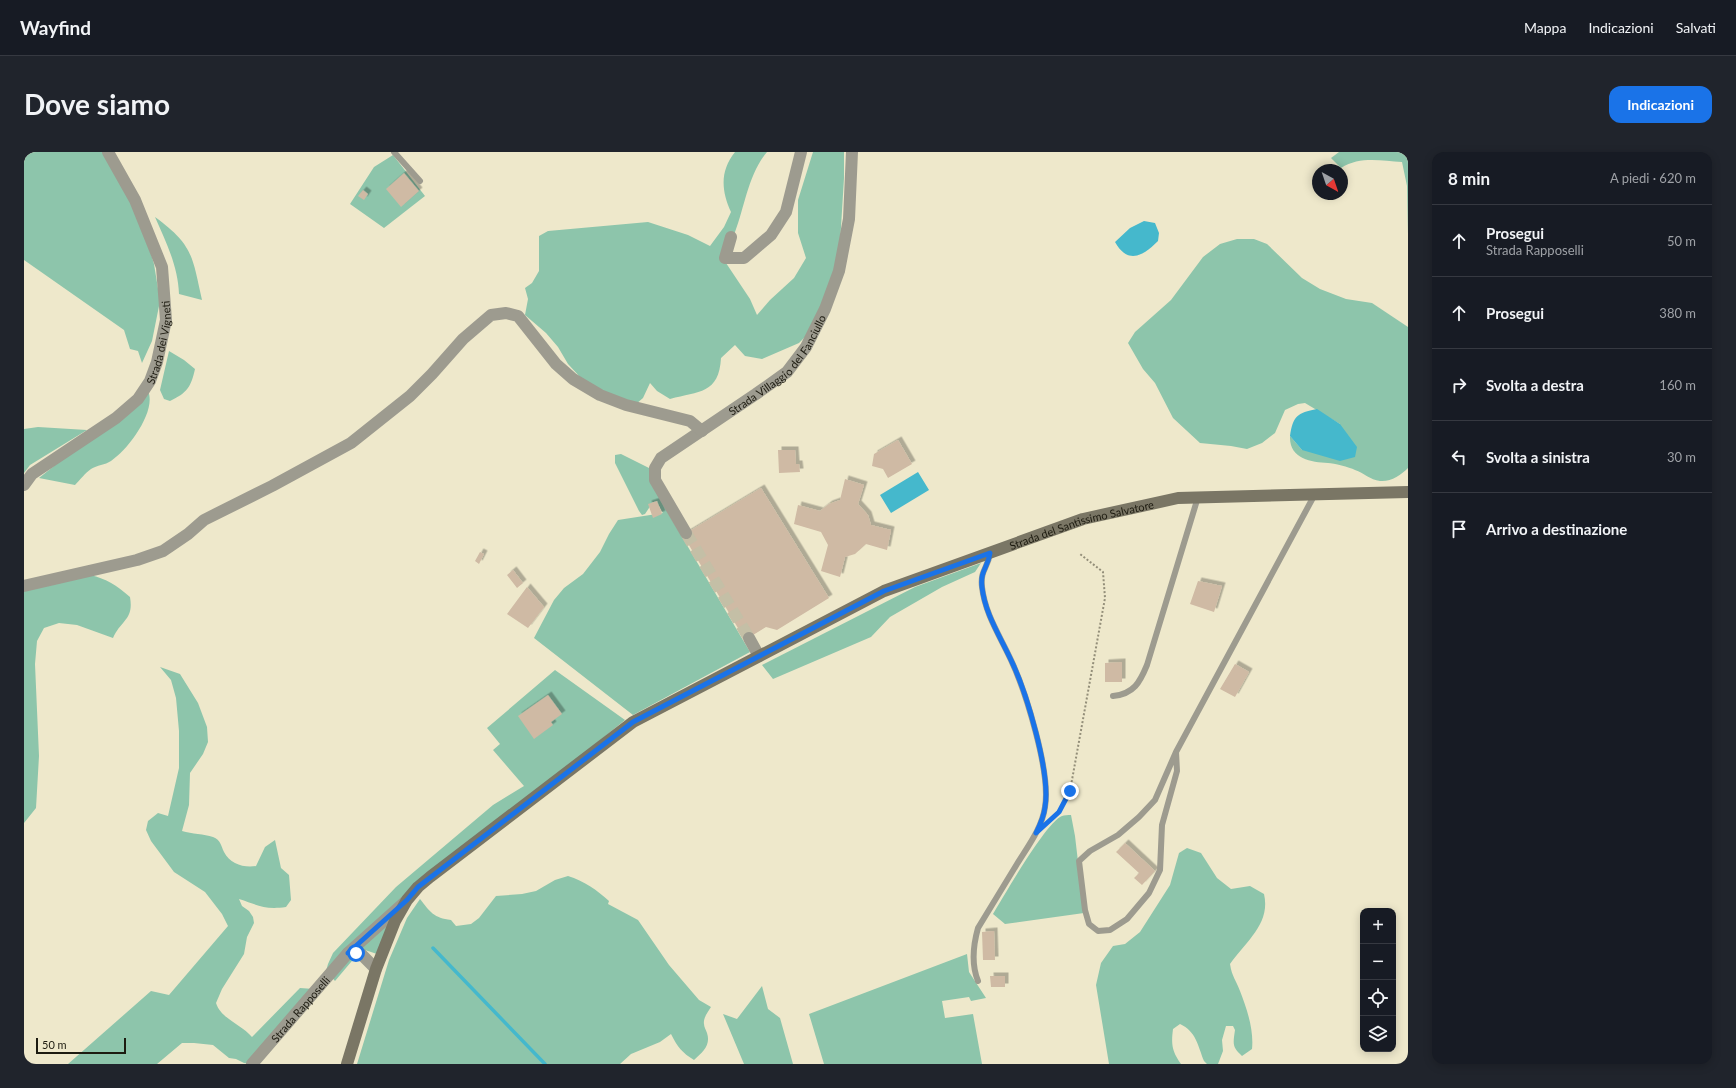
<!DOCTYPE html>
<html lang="it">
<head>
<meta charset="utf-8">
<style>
	:root { --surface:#171b24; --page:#20242c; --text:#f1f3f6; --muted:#9ea1a6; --line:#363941; --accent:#1a73e8 }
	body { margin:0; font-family:Lato,sans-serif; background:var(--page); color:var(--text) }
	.controls { position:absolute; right:12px; bottom:12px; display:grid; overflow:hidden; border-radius:8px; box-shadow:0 2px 10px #0003 }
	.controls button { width:36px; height:36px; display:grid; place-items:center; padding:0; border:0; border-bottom:1px solid var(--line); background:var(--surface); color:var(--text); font:20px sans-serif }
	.compass { position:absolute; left:1288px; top:12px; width:36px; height:36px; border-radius:50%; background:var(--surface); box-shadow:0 2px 10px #0003; rotate:140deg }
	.scale { position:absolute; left:12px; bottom:10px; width:90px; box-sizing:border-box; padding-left:4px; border:2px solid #1d1b10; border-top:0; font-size:11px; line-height:14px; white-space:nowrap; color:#1d1b10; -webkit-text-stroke:3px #eee8cb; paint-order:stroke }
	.stop { position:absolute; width:12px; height:12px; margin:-9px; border:3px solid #1a73e8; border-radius:50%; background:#fff }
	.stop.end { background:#1a73e8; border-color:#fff; box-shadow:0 1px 4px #0008 }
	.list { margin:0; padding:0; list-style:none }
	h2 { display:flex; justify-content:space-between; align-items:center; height:52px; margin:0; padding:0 16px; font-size:17px }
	h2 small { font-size:13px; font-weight:400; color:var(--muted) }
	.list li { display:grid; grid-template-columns:26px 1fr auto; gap:12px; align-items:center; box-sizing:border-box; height:72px; padding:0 16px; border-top:1px solid var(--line) }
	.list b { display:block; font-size:15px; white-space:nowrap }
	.list p { margin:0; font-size:13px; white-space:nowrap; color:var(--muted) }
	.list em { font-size:13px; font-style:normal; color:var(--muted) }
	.icon { flex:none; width:22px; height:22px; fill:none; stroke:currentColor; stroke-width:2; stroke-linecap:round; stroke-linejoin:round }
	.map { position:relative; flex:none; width:1384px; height:912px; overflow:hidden; border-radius:12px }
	header { display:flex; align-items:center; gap:24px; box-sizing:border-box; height:56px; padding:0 20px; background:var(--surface); border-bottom:1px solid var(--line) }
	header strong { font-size:19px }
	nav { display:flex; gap:22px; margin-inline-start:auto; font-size:14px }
	.intro { display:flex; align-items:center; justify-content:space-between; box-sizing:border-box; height:96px; padding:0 24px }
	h1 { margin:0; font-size:28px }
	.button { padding:10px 18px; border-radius:12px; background:var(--accent); color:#fff; font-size:14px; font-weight:700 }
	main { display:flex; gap:24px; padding:0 24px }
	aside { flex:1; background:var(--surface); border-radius:12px; box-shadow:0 2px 10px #0003 }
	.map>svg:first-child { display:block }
	.green { fill:#8dc5ab }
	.water { fill:#45b8cc }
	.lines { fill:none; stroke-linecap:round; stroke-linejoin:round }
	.stream { stroke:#45b8cc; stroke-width:3.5 }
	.building { fill:#cfbaa4; filter:url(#shadow) }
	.street-tunnel { stroke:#c4bfa6; stroke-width:12; stroke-dasharray:12 6; stroke-linecap:butt }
	.path { stroke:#938e79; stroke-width:2; stroke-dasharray:2 2; stroke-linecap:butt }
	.lane { stroke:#9d9b8f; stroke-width:6 }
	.street { stroke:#9d9b8f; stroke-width:12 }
	.secondary { stroke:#7a7665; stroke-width:12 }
	.route { stroke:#1a73e8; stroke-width:5 }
	.labels { text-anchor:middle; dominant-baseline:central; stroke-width:3.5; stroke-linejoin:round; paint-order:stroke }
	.street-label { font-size:11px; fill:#1d1b10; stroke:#eee8cb }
</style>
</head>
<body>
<header>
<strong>Wayfind</strong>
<nav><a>Mappa</a><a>Indicazioni</a><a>Salvati</a></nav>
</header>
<div class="intro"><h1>Dove siamo</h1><a class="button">Indicazioni</a></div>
<main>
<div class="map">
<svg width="1384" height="912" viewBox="0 0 1384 912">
	<defs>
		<filter id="shadow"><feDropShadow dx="3.5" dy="-3.5" stdDeviation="0" flood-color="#0004"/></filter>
	</defs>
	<rect width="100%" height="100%" fill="#eee8cb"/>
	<path class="green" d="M 0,0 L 79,0 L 119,74 L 130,112 L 136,149 L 128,189 L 118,211 L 114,199 L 106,197 L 100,178 L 0,108 Z
		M 711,0 L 743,0 C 724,23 721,54 711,80 C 707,89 702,97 698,105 L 726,147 L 733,163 L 746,148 L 770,126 L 782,106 L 774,81 L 774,48 L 789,0 L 820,0 L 820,26 L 815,108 L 791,175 L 775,191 L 738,207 L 721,204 L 711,193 L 697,206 C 695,242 675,239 646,247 L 633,239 L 626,231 L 619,246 L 612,252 L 582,245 L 557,226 L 544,212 L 534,195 L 522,181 L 501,163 L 504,147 L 501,136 L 508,131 L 515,119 L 515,84 L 524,79 L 624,70 L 664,83 L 686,94 L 700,75 L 707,60 C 697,38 696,19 711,0 Z
		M 1315,0 L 1384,0 L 1384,83 L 1383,34 L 1378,10 C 1357,9 1336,4 1317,16 L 1307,6 Z
		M 369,3 L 401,44 L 360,76 L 326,52 L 350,15 Z
		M 131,65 C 169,93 168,103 178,148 L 155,142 C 154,114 142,90 131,65 Z
		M 1213,87 L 1230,87 L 1243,92 L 1278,126 L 1296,137 L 1322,147 L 1348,151 L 1384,175 L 1384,316 C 1377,323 1367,330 1356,329 C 1346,328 1340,321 1331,318 C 1325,315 1310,311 1304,311 C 1287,310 1265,307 1266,284 L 1278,298 L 1316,272 L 1281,251 L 1274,252 L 1261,258 L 1251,281 L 1238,291 L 1223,297 L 1207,294 L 1176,291 L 1149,266 L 1131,231 L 1119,217 L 1104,191 L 1111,180 L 1147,148 L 1179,105 L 1196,92 Z
		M 145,199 L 160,208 L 171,217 C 167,235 163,241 146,249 L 140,247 L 136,238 Z
		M 124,239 C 133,259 104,298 87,309 C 81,313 73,313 67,317 C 61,321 56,328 51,333 L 15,326 Z
		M 14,275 L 63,278 L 6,313 L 0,321 L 0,277 Z
		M 597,302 L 627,317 L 644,361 L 726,500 L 609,563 L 510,486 L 530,448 L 540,436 L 559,422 L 576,400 L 585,382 L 594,368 L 639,361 L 635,354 L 629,350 L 621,362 L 618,363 L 615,359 L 591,311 L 591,303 Z
		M 957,411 L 951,420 L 918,435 L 866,465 L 847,485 L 749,527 L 738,513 L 891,435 Z
		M 66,423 C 83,427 92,433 106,445 C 110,468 97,468 89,486 L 53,473 L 35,471 L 20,476 L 13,489 L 11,512 L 15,604 L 12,656 L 0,671 L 0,439 Z
		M 136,515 L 156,522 L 174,551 L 183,575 L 184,590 L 179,602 L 166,621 L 165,653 L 158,679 C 168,682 180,682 189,685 C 197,688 197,694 200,700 C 206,712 220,716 232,714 L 241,695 L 251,688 L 257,716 L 265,723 L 267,748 L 262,755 C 240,758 234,753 215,747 L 218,754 L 225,759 L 229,765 L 230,771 L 223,785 L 220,802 L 198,837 L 192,851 C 197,867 217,872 228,885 L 276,836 L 290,837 L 227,912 L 220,911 L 212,907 L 205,906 L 189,893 L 170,891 L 158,891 L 133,912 L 44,912 L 127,839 L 145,843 L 204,774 L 198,762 L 181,740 L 150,720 L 127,689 L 122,678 L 124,669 L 134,661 L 144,664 L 155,616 L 155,579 L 152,546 L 147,528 Z
		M 531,518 L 601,568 L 374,752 L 356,803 L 338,797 L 311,829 L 302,819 L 304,812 L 309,801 L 372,735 L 469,653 L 500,634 L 469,598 L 476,592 L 463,576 Z
		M 1047,663 L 1051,684 L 1060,761 L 981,772 L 969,762 C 980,744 1022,670 1038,664 C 1040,663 1044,663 1047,663 Z
		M 1163,696 L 1177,701 L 1193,726 L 1207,737 L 1226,734 L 1240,742 C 1247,772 1221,790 1206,812 C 1208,825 1212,828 1216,839 C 1223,857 1230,878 1228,897 L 1218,904 C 1208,895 1209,892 1211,878 L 1209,874 L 1202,874 L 1198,888 L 1199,899 L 1194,912 L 1183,912 L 1180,909 C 1174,894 1172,879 1156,872 L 1149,877 C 1147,893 1148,899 1157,912 L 1085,912 L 1072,833 L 1077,811 L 1089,794 L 1101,792 L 1116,780 L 1146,733 L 1155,701 Z
		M 544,724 C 560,729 573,738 585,749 L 584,752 L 614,768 L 645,813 L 675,848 L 687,855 C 684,860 679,866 680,872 C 680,875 682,878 683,881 C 687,893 679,900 670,908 C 658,901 653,894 647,882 L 636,890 L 607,902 L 596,912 L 333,912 L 365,808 L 383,766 L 396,747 C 406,760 410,766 427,768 L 432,774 L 447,772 L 455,766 L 472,744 L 498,742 L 512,739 L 531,728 Z
		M 943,802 L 945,820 L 962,846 L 947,849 L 945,845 L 918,849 L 921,866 L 949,862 L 958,912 L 800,912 L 785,862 Z
		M 738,834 L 744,857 L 756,866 L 769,912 L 720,912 L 699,862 L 713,867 Z"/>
	<path class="water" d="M 1120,69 L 1131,71 L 1135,81 L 1134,89 C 1119,104 1104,113 1091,90 L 1106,76 Z
		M 1293,257 L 1316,272 L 1333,295 L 1331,305 L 1316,309 L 1278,298 L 1266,284 C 1269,264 1273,261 1293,257 Z
		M 894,320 L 905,338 L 867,361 L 856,343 Z"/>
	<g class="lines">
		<path class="stream" d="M 409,796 L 521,912"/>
	</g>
	<path class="building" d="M 380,21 L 395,39 L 377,55 L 362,37 Z
		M 339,38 L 344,42 L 340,48 L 334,44 Z
		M 874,288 L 888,312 L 864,326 L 859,317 L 848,314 L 850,302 Z
		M 754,298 L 771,298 L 772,312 L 775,312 L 776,320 L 755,321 Z
		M 821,327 L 840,333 L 834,352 L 844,363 L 847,373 L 867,378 L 863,398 L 842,392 L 831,402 L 821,405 L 816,425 L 797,419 L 804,393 L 797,380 L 770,372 L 774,353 L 796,359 L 805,352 L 816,348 Z
		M 737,336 L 805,446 L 753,478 L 742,475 L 721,488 L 659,383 Z
		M 633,349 L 638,362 L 629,366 L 624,352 Z
		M 456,400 L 460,402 L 455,412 L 451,409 Z
		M 489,418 L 499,431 L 493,436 L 483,423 Z
		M 1174,429 L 1198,434 L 1190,460 L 1166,452 Z
		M 503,435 L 520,455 L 504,476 L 483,462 Z
		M 1098,510 L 1098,530 L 1081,530 L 1081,511 Z
		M 1211,512 L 1225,520 L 1211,545 L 1196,537 Z
		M 524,543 L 538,562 L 527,570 L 529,573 L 510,587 L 494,564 Z
		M 1101,691 L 1131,719 L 1118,733 L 1110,726 L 1115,721 L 1092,700 Z
		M 970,779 L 971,808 L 959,808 L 958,780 Z
		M 966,824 L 981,824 L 981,835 L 967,835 Z"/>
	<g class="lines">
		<path class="street-tunnel" d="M 662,381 L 725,486"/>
		<path class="path" d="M 1027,668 L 1035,660 L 1046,639 L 1081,446 L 1079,420 L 1056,402"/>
		<path class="lane" d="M 370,0 L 396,29
			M 1089,544 C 1110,542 1116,530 1123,513 L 1174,345
			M 1152,600 L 1131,648 L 1115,665 L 1094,683 L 1066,699 L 1055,709 L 1061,758 L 1065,772 L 1074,779 L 1086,778 L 1103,767 L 1125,741 L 1136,718 L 1138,673 L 1153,619 L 1152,600 L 1291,342
			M 954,829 C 947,812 949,794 954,776 C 967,755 980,733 993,712 C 1004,694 1018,676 1021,655 C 1027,621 1002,540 987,508 C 976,484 961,462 958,435 C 956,418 964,416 966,401"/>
		<g class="street">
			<path d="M 707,85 L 701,106 L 720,106 L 747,83 L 762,60 L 777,0"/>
			<path id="s1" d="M 0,333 L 8,322 L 92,266 L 114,247 L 126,229 L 133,210 L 142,168 L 138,115 L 111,48 L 84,0"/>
			<path id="s2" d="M 662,381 L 631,328 L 631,316 L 637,306 L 732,242 L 763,220 L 782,195 L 801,157 L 815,119 L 825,67 L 828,0"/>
			<path d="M 0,434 L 113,408 L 139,399 L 164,382 L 180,368 L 248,334 L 327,291 L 386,244 L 408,222 L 439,187 L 467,163 L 482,161 L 494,164 L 532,212 L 549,227 L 576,243 L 602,253 L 666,269 L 678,279"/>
			<path d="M 725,486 L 735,504"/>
			<path d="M 324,801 L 381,750"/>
			<path id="s3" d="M 228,912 L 324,801 L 337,802 L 352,817"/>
		</g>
		<path class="secondary" id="s4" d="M 323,912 L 352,817 L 371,769 L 383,748 L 394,735 L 406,725 L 609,570 L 860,439 L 1059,367 L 1154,346 L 1384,340"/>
	</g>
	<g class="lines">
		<path class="route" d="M 332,801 L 324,801 L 383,748 L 394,735 L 609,570 L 860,439 L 966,401 C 964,416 956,418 958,435 C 961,462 976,484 987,508 C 1002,539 1027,621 1021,655 C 1020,664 1016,673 1012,681 L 1035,660 L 1046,639"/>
	</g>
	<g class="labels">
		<g class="street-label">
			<text stroke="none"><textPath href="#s1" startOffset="205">Strada dei Vigneti</textPath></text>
			<text stroke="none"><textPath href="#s2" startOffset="236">Strada Villaggio del Fanciullo</textPath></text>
			<text stroke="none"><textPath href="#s4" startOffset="955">Strada del Santissimo Salvatore</textPath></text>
			<text stroke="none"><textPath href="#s3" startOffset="73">Strada Rapposelli</textPath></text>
		</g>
	</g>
</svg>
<div class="controls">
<button>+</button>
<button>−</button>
<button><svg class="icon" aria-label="locate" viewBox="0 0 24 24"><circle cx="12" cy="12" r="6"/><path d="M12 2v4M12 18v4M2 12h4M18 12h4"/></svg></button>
<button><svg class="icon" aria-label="layers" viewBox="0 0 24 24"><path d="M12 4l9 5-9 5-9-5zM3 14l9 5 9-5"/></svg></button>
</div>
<svg class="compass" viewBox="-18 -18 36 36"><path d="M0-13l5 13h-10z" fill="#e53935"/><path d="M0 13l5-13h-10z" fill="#9ea1a6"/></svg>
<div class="scale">50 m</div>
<div class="stop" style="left:332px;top:801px"></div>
<div class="stop end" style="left:1046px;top:639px"></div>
</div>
<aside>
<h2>8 min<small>A piedi · 620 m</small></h2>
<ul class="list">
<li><svg class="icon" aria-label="ahead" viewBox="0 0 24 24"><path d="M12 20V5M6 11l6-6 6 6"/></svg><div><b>Prosegui</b><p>Strada Rapposelli</p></div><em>50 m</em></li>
<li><svg class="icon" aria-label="ahead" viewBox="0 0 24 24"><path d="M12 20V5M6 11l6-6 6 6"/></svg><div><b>Prosegui</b></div><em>380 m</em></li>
<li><svg class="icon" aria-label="right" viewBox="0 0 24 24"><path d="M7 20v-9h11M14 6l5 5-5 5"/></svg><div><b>Svolta a destra</b></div><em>160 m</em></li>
<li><svg class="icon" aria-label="left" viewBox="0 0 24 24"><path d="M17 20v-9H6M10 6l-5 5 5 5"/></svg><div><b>Svolta a sinistra</b></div><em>30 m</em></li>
<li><svg class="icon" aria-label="arrive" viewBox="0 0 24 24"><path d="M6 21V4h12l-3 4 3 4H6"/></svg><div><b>Arrivo a destinazione</b></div></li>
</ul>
</aside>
</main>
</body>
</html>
